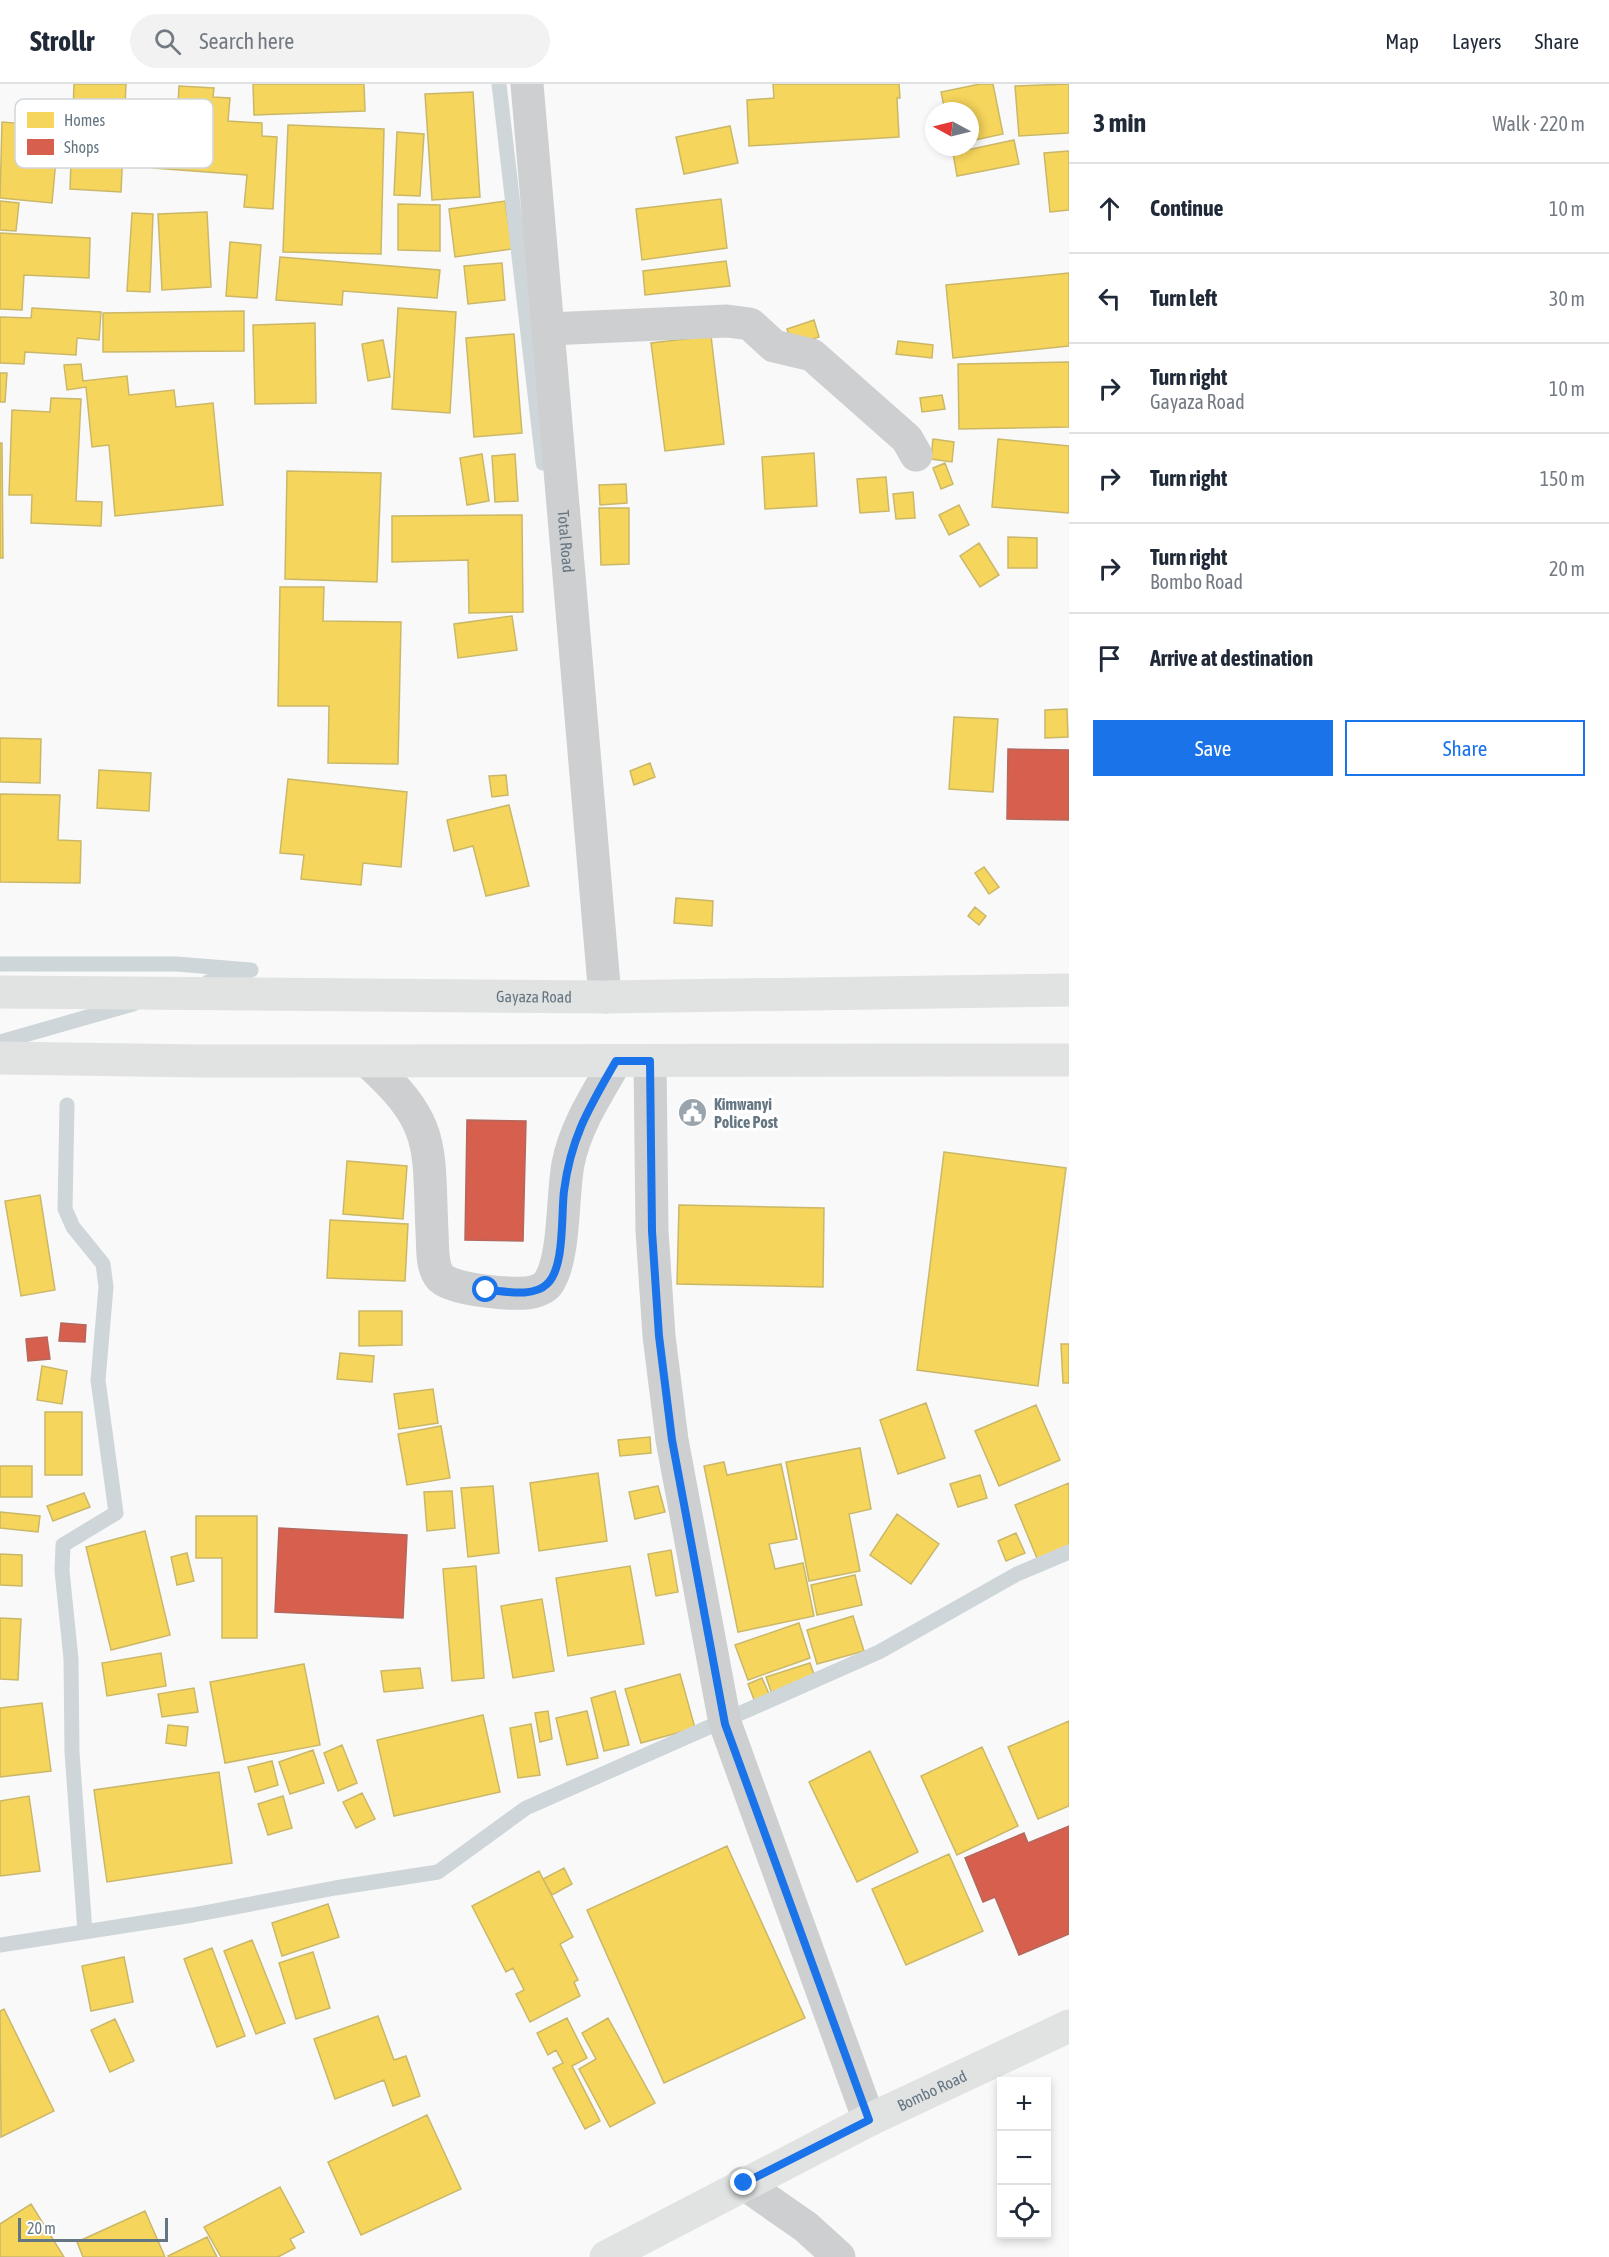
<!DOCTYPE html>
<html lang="en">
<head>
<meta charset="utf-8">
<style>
	:root { --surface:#fff; --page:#f2f2f3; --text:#1f2937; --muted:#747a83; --line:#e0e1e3; --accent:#1a73e8 }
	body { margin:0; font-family:"Asap Condensed",sans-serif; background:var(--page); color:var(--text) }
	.controls { position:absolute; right:18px; bottom:18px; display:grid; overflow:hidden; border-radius:0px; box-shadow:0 3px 9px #0003 }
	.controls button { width:54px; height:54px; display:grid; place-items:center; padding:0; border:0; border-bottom:2px solid var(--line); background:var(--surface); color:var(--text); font:30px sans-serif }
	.compass { position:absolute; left:925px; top:18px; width:54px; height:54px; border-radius:50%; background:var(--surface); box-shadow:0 3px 9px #0003; rotate:277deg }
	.scale { position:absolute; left:18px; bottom:15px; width:150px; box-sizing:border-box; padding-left:6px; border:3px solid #657683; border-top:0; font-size:16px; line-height:21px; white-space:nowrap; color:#657683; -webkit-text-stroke:4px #fff; paint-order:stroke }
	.stop { position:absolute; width:18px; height:18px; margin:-14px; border:4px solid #1a73e8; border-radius:50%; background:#fff }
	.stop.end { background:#1a73e8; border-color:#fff; box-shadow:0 2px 6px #0008 }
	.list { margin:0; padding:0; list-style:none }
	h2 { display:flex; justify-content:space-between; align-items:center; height:78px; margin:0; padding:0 24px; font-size:26px }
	h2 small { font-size:20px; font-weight:400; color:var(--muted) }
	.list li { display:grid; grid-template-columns:39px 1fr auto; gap:18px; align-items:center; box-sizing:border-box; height:90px; padding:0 24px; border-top:2px solid var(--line) }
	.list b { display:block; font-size:22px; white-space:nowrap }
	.list p { margin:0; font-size:20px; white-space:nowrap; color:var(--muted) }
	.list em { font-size:20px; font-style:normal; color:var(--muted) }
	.actions { display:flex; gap:12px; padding:18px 24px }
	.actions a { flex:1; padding:14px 0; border:2px solid var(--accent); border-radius:0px; text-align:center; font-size:21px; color:var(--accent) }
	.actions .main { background:var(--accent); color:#fff }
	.icon { flex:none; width:33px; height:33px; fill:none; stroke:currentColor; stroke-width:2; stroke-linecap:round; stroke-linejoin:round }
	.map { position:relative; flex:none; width:1069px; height:2173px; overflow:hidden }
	header { display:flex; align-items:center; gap:36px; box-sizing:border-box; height:84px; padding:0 30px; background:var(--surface); border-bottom:2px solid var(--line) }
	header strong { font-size:28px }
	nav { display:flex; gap:33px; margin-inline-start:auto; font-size:21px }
	.search { width:420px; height:54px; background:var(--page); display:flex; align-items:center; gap:15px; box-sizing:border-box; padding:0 21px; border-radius:33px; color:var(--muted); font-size:22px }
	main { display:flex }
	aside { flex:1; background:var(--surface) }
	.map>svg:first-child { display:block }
	.homes { fill:#f6d55c; stroke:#cab868; stroke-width:1.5 }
	.shops { fill:#d6604d; stroke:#b4675d; stroke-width:1.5 }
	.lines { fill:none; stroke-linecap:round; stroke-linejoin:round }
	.stream { stroke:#ced6d9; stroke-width:15 }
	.minor { stroke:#cecfd0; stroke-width:33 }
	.major { stroke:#e1e2e2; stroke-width:33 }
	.route { stroke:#1a73e8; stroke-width:8 }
	.labels { text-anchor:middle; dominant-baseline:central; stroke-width:6; stroke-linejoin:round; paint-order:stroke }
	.street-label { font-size:16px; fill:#657683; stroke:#fff }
	.poi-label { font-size:16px; font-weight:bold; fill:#657683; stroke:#fff; text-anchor:start }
	.key { fill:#fff; stroke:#d1d6da; stroke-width:1.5 }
	.key-label { font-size:16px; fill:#657683 }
</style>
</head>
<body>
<header>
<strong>Strollr</strong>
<div class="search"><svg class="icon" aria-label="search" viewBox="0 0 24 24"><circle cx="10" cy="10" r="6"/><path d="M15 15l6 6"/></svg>Search here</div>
<nav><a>Map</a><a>Layers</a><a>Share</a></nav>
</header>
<main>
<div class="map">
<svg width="1069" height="2173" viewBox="0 0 1069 2173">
	<rect width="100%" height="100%" fill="#f9f9f9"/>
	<path class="homes" d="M 74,0 L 126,0 L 121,108 L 70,105 Z
		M 253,0 L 364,0 L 365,27 L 254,31 Z
		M 773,0 L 899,0 L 900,14 L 897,14 L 899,53 L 749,62 L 747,16 L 774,14 Z
		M 980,0 L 993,0 L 1003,50 L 970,57 L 970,27 L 945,27 L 941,8 Z
		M 1069,0 L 1069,49 L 1019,52 L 1015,2 Z
		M 179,2 L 214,4 L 213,13 L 230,14 L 228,37 L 262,39 L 262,52 L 277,53 L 273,125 L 244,123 L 247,91 L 153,84 L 156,39 L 177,39 Z
		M 473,8 L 480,113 L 432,116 L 425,10 Z
		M 28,28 L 50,30 L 49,42 L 59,43 L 52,119 L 0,114 L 2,38 L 27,40 Z
		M 288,41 L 384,45 L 381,170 L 283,168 Z
		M 730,42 L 738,79 L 684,90 L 676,53 Z
		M 397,48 L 424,50 L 420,112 L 394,111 Z
		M 1014,56 L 1019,80 L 957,92 L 953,69 Z
		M 1069,67 L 1069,126 L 1050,128 L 1044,69 Z
		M 721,115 L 727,164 L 642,176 L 636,125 Z
		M 0,117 L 19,119 L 16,147 L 0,146 Z
		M 505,117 L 512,165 L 455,173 L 449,125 Z
		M 398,120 L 440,121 L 440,167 L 398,166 Z
		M 207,128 L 211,203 L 162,206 L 158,130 Z
		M 132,129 L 153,130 L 150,208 L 127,207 Z
		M 0,149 L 90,154 L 89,194 L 24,191 L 22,226 L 0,225 Z
		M 230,158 L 261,161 L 257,214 L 226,212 Z
		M 280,173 L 440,186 L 437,214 L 343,207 L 342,221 L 276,216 Z
		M 726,177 L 730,202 L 645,211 L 643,187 Z
		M 502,179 L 505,216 L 468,220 L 464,182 Z
		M 1069,189 L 1069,262 L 953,274 L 946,201 Z
		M 32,224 L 101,228 L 99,256 L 77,254 L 76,271 L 25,268 L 24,280 L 0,279 L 0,233 L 31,234 Z
		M 398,224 L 456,228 L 450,329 L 392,325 Z
		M 244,227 L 244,267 L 103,268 L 103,229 Z
		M 814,236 L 819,253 L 792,261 L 787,245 Z
		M 315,239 L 316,319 L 255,320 L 253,241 Z
		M 514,250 L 522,349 L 474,353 L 466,254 Z
		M 711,252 L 724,360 L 665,367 L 651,259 Z
		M 383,256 L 390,293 L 368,297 L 362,260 Z
		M 898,257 L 933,261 L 932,274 L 896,270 Z
		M 1069,278 L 1069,343 L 959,345 L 958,280 Z
		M 81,280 L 83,297 L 127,292 L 129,311 L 174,306 L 176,323 L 213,319 L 223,421 L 115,432 L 109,361 L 92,363 L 86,303 L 67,306 L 64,281 Z
		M 0,289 L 7,289 L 5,318 L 0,318 Z
		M 942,311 L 945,325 L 922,328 L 920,314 Z
		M 51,314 L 81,315 L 76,417 L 102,418 L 101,442 L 31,439 L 32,411 L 9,411 L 12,326 L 50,328 Z
		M 933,355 L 954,358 L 952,378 L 931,375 Z
		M 998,355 L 1069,362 L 1069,429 L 992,423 Z
		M 0,359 L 2,359 L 3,474 L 0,474 Z
		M 814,369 L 817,422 L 765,425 L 762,373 Z
		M 482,370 L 489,417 L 467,421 L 460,374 Z
		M 515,370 L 518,417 L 495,418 L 492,372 Z
		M 945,379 L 953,400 L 941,405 L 933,384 Z
		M 287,387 L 381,389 L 377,498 L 285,495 Z
		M 886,393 L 889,427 L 860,429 L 857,395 Z
		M 626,400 L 627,419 L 600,421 L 599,401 Z
		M 913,408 L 915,434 L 896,435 L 893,410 Z
		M 959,421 L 969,441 L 949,451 L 939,431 Z
		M 599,424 L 629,424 L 629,480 L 601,481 Z
		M 522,431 L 523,528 L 469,529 L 468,476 L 392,478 L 392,432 Z
		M 1008,453 L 1037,454 L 1037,484 L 1008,484 Z
		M 979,459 L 999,491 L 980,503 L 960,472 Z
		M 280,503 L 324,503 L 323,537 L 401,538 L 398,680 L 328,679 L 329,622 L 278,622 Z
		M 512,532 L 517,566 L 458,574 L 454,540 Z
		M 1067,625 L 1068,653 L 1045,654 L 1045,626 Z
		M 954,633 L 998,635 L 993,708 L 949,705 Z
		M 0,654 L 41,655 L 40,699 L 0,698 Z
		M 650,679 L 655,693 L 634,701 L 630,687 Z
		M 99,686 L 151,689 L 149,727 L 97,724 Z
		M 506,691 L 508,711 L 492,713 L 489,692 Z
		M 288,695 L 407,708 L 401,783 L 363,779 L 361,801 L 301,795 L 304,771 L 280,769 Z
		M 0,710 L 60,711 L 58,756 L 81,757 L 80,799 L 0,798 Z
		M 509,721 L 529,802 L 486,812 L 473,762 L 454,767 L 447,736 Z
		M 984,783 L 999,803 L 989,810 L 975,789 Z
		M 676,814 L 713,817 L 712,842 L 674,839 Z
		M 975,823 L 986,832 L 979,841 L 968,832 Z
		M 944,1068 L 1066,1084 L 1038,1302 L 917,1286 Z
		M 347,1077 L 407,1082 L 403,1135 L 343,1130 Z
		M 40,1111 L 55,1206 L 21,1212 L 5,1117 Z
		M 679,1121 L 824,1124 L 823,1203 L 677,1200 Z
		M 330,1136 L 408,1140 L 405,1197 L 327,1194 Z
		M 359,1227 L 402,1227 L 402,1261 L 359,1262 Z
		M 1061,1260 L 1069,1260 L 1069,1299 L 1063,1299 Z
		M 340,1269 L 374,1272 L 372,1298 L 337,1295 Z
		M 42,1282 L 67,1287 L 62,1320 L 37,1316 Z
		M 433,1305 L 438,1339 L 399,1345 L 394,1310 Z
		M 926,1319 L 945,1374 L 898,1390 L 880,1336 Z
		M 1036,1321 L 1060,1376 L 999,1402 L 975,1347 Z
		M 45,1328 L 82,1328 L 82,1391 L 45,1391 Z
		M 441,1342 L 450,1394 L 407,1401 L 398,1350 Z
		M 650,1353 L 651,1369 L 620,1372 L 618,1356 Z
		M 860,1364 L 871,1425 L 849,1430 L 860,1487 L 809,1497 L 786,1378 Z
		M 724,1378 L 727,1391 L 781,1380 L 797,1455 L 769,1460 L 775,1485 L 803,1479 L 814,1532 L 738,1548 L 704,1382 Z
		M 0,1382 L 32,1382 L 32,1413 L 0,1413 Z
		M 598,1389 L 607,1457 L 539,1467 L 530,1399 Z
		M 980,1391 L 987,1414 L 958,1423 L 950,1400 Z
		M 1069,1399 L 1069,1466 L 1039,1479 L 1015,1421 Z
		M 493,1402 L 499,1469 L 468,1473 L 461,1404 Z
		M 658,1402 L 665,1428 L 635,1435 L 629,1408 Z
		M 452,1407 L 455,1444 L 427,1447 L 424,1408 Z
		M 84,1409 L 90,1423 L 53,1437 L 47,1422 Z
		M 0,1428 L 40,1432 L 38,1448 L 0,1444 Z
		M 897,1430 L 939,1460 L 911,1500 L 870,1471 Z
		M 196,1432 L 257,1432 L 257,1554 L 222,1554 L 222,1474 L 196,1474 Z
		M 145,1447 L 170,1551 L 111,1566 L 86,1463 Z
		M 1016,1449 L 1025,1469 L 1006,1477 L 998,1457 Z
		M 671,1466 L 678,1508 L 656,1512 L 648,1470 Z
		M 187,1469 L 194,1497 L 177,1501 L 171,1473 Z
		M 0,1470 L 22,1471 L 22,1502 L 0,1501 Z
		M 476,1482 L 484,1594 L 452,1597 L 443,1485 Z
		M 630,1482 L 644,1560 L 568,1572 L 556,1494 Z
		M 855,1491 L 862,1521 L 817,1531 L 811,1501 Z
		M 542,1515 L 554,1587 L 513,1594 L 501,1522 Z
		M 853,1532 L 864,1567 L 817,1580 L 807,1546 Z
		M 0,1534 L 21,1535 L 18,1596 L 0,1595 Z
		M 799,1539 L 810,1574 L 748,1596 L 735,1561 Z
		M 161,1569 L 166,1602 L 107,1612 L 102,1579 Z
		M 810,1579 L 817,1599 L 773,1613 L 766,1593 Z
		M 304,1580 L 320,1661 L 225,1679 L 210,1598 Z
		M 420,1584 L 423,1604 L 384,1608 L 381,1587 Z
		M 680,1590 L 695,1644 L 641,1659 L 625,1605 Z
		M 762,1594 L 770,1612 L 755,1618 L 748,1600 Z
		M 194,1604 L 198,1628 L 162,1633 L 158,1610 Z
		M 615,1607 L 629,1661 L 604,1667 L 591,1614 Z
		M 42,1619 L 51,1687 L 0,1693 L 0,1624 Z
		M 548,1627 L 552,1655 L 540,1658 L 535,1629 Z
		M 587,1627 L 598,1674 L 567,1681 L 556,1634 Z
		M 483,1631 L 500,1708 L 394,1732 L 377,1656 Z
		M 1069,1637 L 1069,1722 L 1038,1735 L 1008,1663 Z
		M 531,1640 L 540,1691 L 518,1694 L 510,1644 Z
		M 168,1641 L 188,1643 L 186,1662 L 166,1659 Z
		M 342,1661 L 357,1699 L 338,1707 L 324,1669 Z
		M 982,1663 L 1018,1742 L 957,1771 L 921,1692 Z
		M 313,1666 L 324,1699 L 290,1710 L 279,1678 Z
		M 870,1667 L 918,1768 L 857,1798 L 809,1698 Z
		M 272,1677 L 278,1701 L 255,1708 L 248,1683 Z
		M 219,1688 L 232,1779 L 107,1798 L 94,1706 Z
		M 362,1709 L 375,1735 L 356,1744 L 343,1718 Z
		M 29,1712 L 40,1787 L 0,1792 L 0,1717 Z
		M 283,1712 L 292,1744 L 268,1751 L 258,1720 Z
		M 727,1762 L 805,1934 L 664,1999 L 587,1826 Z
		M 949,1770 L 983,1847 L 906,1881 L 872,1805 Z
		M 564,1784 L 572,1800 L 552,1811 L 543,1795 Z
		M 539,1787 L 573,1853 L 560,1860 L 578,1896 L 574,1898 L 580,1912 L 530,1938 L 516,1910 L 524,1906 L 513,1884 L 506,1888 L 472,1822 Z
		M 328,1820 L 339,1853 L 282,1872 L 272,1839 Z
		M 252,1856 L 285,1939 L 256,1950 L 224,1867 Z
		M 212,1864 L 245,1952 L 217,1963 L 184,1875 Z
		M 313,1868 L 330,1924 L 296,1935 L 279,1879 Z
		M 124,1873 L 133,1918 L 91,1927 L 82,1882 Z
		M 4,1925 L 54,2027 L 1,2053 L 0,1927 Z
		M 378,1932 L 394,1976 L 406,1972 L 420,2012 L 393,2022 L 384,1996 L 335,2015 L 314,1955 Z
		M 567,1934 L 587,1974 L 572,1982 L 600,2037 L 585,2045 L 553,1984 L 563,1979 L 556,1966 L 548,1971 L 537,1949 Z
		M 608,1934 L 655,2019 L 610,2043 L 579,1985 L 596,1975 L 582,1949 Z
		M 115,1935 L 134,1977 L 110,1988 L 91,1946 Z
		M 427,2031 L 461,2105 L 361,2151 L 328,2078 Z
		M 280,2103 L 304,2148 L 290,2155 L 295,2164 L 278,2173 L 221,2173 L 204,2143 Z
		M 31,2120 L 64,2173 L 0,2173 L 0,2140 Z
		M 145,2127 L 165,2173 L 83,2173 L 77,2158 Z
		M 207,2153 L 217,2173 L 169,2173 L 168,2172 Z"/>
	<path class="shops" d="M 1008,665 L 1069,666 L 1069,736 L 1007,735 Z
		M 467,1036 L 526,1037 L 523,1157 L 465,1156 Z
		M 61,1239 L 86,1241 L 85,1258 L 59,1257 Z
		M 47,1253 L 50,1275 L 28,1277 L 26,1255 Z
		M 279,1444 L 407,1451 L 403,1534 L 275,1528 Z
		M 1069,1742 L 1069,1850 L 1019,1871 L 995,1813 L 983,1818 L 965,1774 L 1024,1749 L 1028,1759 Z"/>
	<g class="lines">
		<path class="stream" d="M 499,0 L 543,379
			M 0,880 L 176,880 L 251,886 L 208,898
			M 0,958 L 133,920
			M 67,1021 L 65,1125 L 73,1143 L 103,1180 L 106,1203 L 98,1296 L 116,1429 L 63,1461 L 62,1487 L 71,1575 L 72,1668 L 85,1848
			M 0,1861 L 193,1831 L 335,1804 L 438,1788 L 526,1724 L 879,1568 L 1017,1490 L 1069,1468"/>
		<g class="minor">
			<path id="s1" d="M 527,0 L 605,913"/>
			<path d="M 549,245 L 727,237 L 750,240 L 774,262 L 812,271 L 907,355 L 916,371"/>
			<path d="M 650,977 L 652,1147 L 659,1252 L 672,1356 L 725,1639 L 869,2036"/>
			<path d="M 368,978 C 437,1040 428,1062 432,1148 C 433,1162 431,1182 440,1193 C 449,1206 522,1213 536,1207 C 542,1205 548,1201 550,1196 C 565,1170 562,1113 568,1080 C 575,1043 597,1010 616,977"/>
			<path d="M 743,2099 L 806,2143 L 839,2173"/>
		</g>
		<g class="major">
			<path id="s2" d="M 0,908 L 605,913 L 1069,906"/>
			<path d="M 0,974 L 202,977 L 1069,976"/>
			<path id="s3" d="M 606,2173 L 869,2036 L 1069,1942"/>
		</g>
	</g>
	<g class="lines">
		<path class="route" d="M 486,1206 C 504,1207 533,1214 547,1200 C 565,1184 561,1131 564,1107 C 571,1053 589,1024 616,977 L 650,977 L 652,1147 L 659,1252 L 672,1356 L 725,1640 L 869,2036 L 744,2099"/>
	</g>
	<defs>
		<symbol id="civic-disc" viewBox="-11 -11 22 22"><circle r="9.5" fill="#99a4ac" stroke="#fff"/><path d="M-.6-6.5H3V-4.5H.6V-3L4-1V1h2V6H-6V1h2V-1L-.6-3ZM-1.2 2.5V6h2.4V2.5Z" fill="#fff"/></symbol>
	</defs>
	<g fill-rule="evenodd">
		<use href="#civic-disc" x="676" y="1012" width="33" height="33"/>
	</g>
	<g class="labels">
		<g class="street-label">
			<text stroke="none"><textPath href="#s1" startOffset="459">Total Road</textPath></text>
			<text stroke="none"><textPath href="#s2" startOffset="534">Gayaza Road</textPath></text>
			<text stroke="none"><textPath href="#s3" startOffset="366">Bombo Road</textPath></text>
		</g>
		<g class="poi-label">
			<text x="714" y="1020">Kimwanyi<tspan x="714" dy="18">Police Post</tspan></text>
		</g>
	</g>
	<rect x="15" y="15" width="198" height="69" rx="9" class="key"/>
	<rect x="27" y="28" width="27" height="16" fill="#f6d55c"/>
	<rect x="27" y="55" width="27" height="16" fill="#d6604d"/>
	<g class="key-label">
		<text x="64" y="42">Homes</text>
		<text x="64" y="69">Shops</text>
	</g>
</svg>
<div class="controls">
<button>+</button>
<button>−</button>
<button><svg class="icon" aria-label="locate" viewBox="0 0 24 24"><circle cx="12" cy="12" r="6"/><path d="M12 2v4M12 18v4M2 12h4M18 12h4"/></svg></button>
</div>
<svg class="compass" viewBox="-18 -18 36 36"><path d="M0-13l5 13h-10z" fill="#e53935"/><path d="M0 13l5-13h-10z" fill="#747a83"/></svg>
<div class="scale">20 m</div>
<div class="stop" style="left:486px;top:1206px"></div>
<div class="stop end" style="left:744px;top:2099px"></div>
</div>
<aside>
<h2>3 min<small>Walk · 220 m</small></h2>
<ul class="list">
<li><svg class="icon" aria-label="ahead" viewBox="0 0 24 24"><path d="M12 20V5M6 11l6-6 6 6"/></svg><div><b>Continue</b></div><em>10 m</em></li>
<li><svg class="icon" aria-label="left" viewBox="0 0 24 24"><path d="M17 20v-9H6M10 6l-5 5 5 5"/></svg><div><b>Turn left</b></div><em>30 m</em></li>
<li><svg class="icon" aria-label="right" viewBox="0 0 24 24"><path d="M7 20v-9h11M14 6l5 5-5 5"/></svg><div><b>Turn right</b><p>Gayaza Road</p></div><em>10 m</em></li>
<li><svg class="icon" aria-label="right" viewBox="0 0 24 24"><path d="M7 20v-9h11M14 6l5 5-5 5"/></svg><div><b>Turn right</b></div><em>150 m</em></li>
<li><svg class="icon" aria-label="right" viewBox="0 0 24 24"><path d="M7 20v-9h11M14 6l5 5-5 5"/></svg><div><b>Turn right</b><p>Bombo Road</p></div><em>20 m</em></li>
<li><svg class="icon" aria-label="arrive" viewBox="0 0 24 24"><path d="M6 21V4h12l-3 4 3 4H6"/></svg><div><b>Arrive at destination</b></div></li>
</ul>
<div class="actions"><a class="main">Save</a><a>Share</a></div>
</aside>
</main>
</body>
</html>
